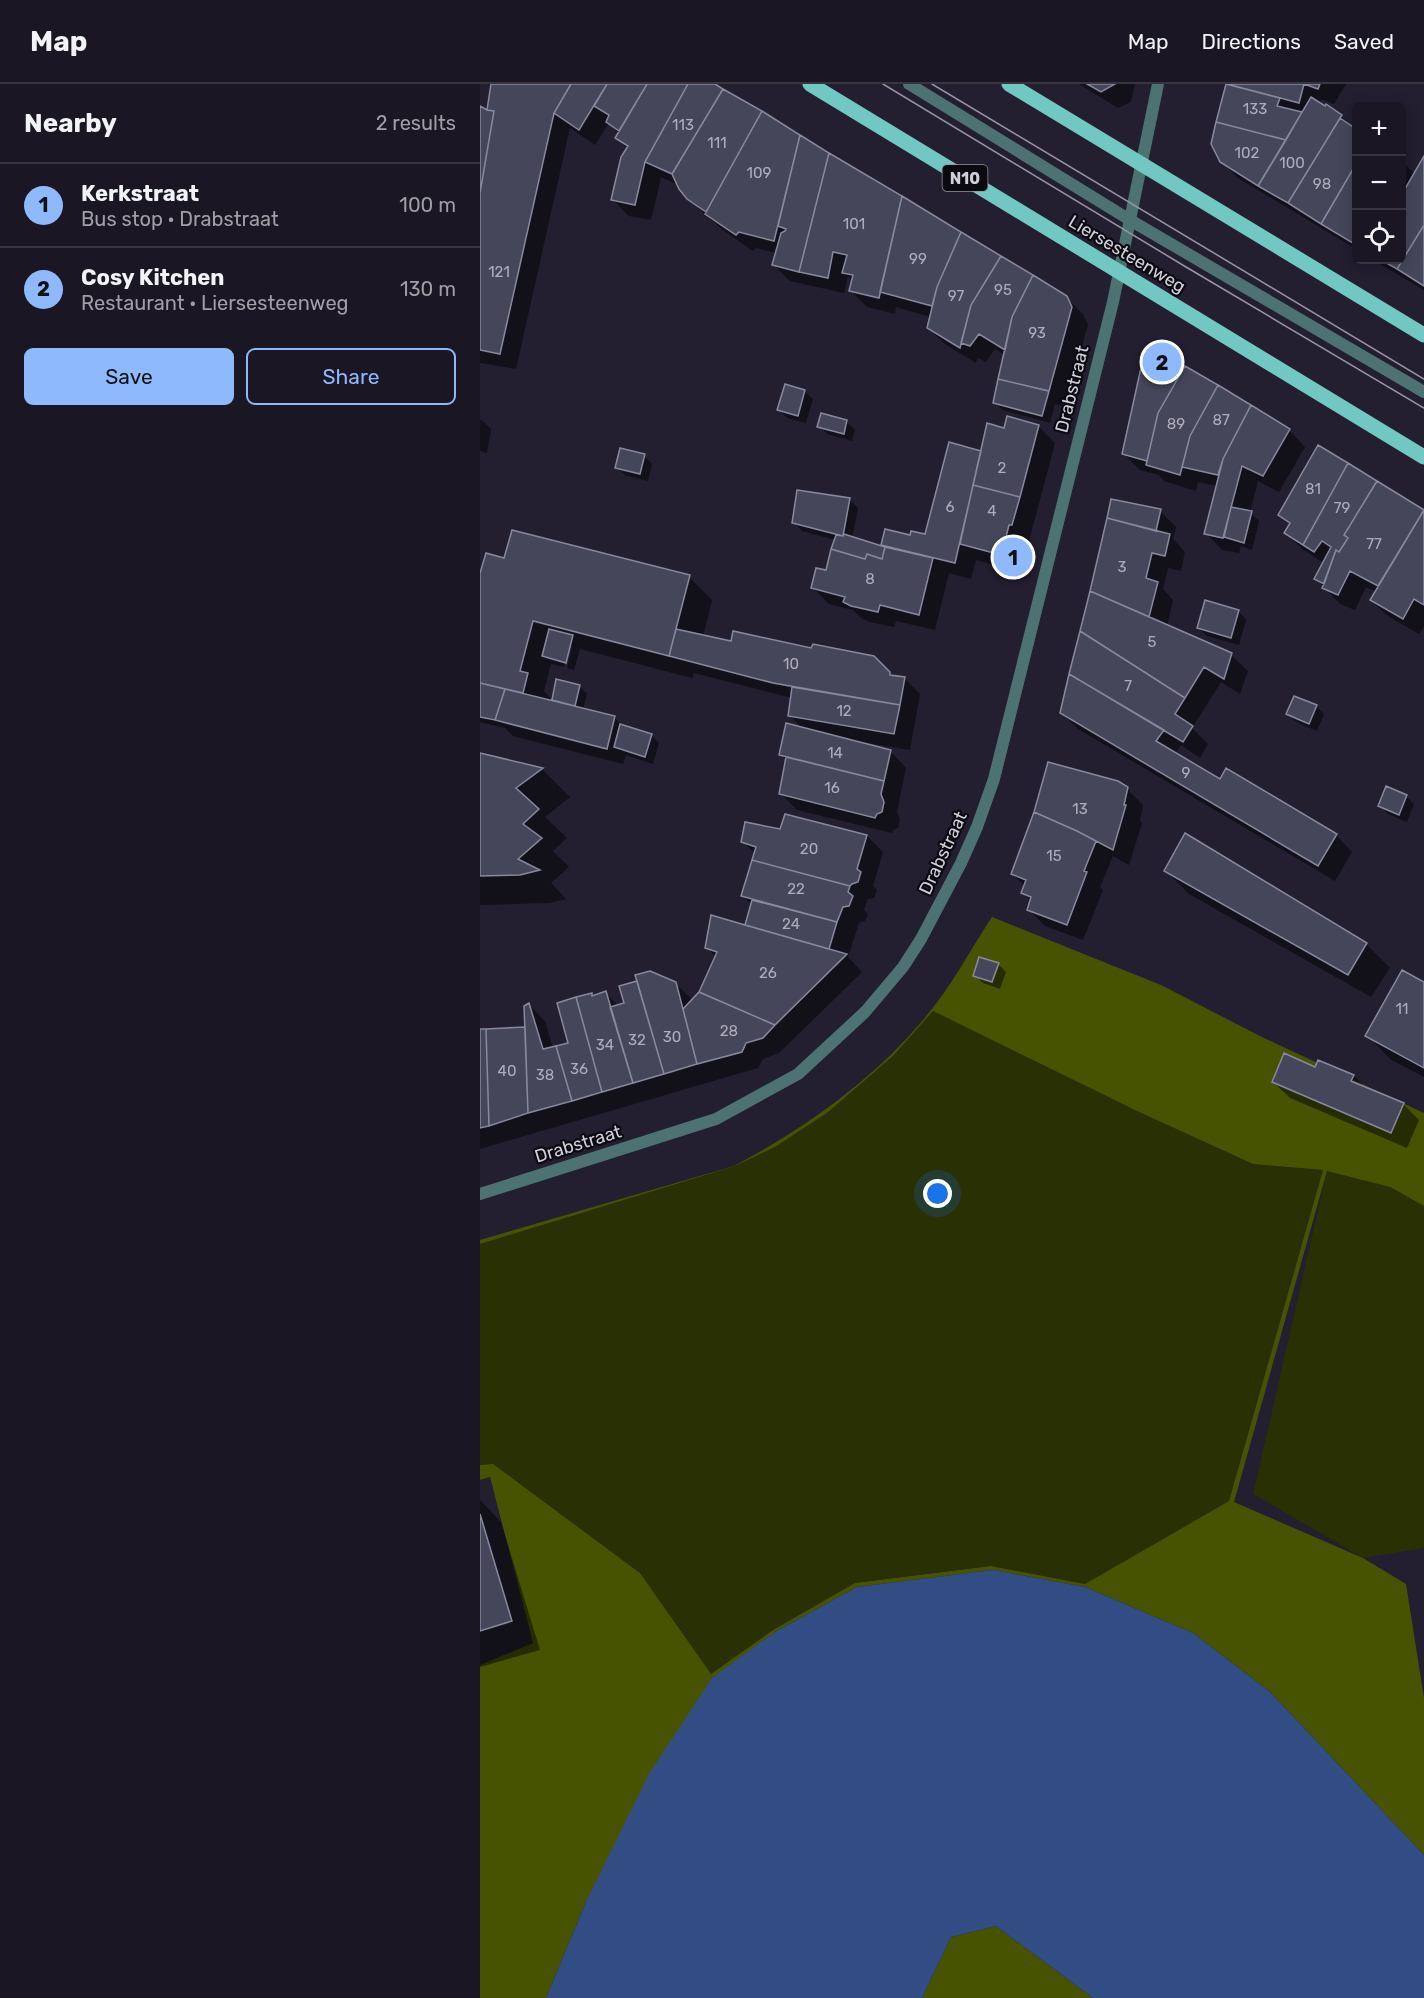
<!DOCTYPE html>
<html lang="en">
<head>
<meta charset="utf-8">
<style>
	:root { --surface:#1a1624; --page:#272331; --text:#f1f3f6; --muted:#9f9fa6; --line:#383541; --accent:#8eb9fd }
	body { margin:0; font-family:Rubik,sans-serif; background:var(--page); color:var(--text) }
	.controls { position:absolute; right:18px; top:18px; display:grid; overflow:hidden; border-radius:9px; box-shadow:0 3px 15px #0003 }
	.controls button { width:54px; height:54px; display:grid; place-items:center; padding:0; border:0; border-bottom:2px solid var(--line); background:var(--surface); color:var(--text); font:30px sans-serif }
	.you { position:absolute; left:458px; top:1110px; width:21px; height:21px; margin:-15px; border:4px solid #fff; border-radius:50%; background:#1a73e8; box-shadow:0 0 0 9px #1a73e833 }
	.badge { display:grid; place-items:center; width:39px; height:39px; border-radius:50%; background:var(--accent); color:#111; font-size:20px; font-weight:700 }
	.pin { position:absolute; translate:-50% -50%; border:3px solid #fff; box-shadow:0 2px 6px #0006 }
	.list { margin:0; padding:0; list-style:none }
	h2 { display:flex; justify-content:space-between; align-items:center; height:78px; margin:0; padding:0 24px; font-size:26px }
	h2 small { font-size:20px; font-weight:400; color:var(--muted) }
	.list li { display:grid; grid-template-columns:39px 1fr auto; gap:18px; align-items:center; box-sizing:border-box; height:84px; padding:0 24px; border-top:2px solid var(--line) }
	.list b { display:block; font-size:22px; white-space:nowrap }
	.list p { margin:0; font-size:20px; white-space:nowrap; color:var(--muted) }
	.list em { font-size:20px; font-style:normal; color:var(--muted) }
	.actions { display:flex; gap:12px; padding:18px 24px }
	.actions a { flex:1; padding:14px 0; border:2px solid var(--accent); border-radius:9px; text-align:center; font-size:21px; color:var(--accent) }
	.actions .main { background:var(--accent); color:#111 }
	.icon { flex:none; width:33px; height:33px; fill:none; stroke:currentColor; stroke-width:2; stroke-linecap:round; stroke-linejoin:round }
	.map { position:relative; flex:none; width:944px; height:1914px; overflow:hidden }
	header { display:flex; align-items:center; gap:36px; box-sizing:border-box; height:84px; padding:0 30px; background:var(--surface); border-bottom:2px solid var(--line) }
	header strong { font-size:28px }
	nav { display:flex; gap:33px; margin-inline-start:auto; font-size:21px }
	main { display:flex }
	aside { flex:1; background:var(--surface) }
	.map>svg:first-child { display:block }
	.green { fill:#293004 }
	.forest { fill:#475300 }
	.water { fill:#324d84 }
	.shadow { fill:#0007; fill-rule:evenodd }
	.building { fill:#46465b; stroke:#88889f; stroke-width:1.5 }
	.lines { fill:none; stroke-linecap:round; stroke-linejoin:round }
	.service { stroke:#4c7371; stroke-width:12 }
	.minor { stroke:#4c7371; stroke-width:12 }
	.primary { stroke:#71c7c2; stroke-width:15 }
	.tram { stroke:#9996a4; stroke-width:1.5 }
	.labels { text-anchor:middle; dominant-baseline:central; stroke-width:4.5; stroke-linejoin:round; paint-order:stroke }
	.number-label { font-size:15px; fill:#afadbc }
	.shield { fill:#0c0a11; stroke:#97949f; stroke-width:1.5 }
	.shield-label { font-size:16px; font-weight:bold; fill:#d2cfdc }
	.street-label { font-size:18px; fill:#d2cfdc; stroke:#0c0a11 }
</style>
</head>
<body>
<header>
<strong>Map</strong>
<nav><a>Map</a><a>Directions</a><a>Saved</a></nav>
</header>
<main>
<aside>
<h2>Nearby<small>2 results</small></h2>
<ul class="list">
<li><span class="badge">1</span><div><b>Kerkstraat</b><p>Bus stop · Drabstraat</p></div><em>100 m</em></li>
<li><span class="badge">2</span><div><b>Cosy Kitchen</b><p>Restaurant · Liersesteenweg</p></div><em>130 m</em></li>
</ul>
<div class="actions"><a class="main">Save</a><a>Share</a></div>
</aside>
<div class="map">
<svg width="944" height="1914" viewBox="0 0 944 1914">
	<rect width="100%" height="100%" fill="#231e30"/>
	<path class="green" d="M 453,927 L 657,1027 L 773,1080 L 843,1086 L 749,1417 L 605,1500 L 511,1482 L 375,1499 L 293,1546 L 230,1591 L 160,1489 L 13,1380 L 0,1381 L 0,1160 L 255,1082 L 295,1063 L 347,1029 L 413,972 Z
		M 847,1087 L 910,1103 L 944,1122 L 944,1464 L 883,1474 L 773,1410 Z"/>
	<path class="forest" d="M 512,833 L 681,901 L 780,952 L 944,1029 L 944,1122 L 910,1103 L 847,1087 L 754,1418 L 883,1474 L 926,1500 L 944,1614 L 944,1771 L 789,1607 L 713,1549 L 605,1503 L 513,1486 L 377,1503 L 295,1548 L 106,1818 L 66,1914 L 0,1914 L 0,1581 L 53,1559 L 10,1393 L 0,1396 L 0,1381 L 13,1380 L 160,1489 L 231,1590 L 293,1546 L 375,1499 L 511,1482 L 605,1500 L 749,1417 L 843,1086 L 773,1080 L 657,1027 L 453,927 L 413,972 L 347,1029 L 295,1063 L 255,1082 L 0,1160 L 0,1156 L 254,1082 C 331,1041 406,987 458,917 C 478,890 494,860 512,833 Z
		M 516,1842 L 613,1914 L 442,1914 L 471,1853 Z"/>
	<path class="water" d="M 513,1486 L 605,1503 L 713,1549 L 789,1607 L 944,1771 L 944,1914 L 613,1914 L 516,1842 L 471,1853 L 442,1914 L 66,1914 L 106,1818 L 169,1690 L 232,1594 L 295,1548 L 377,1503 Z"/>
	<path class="shadow" d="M 12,0 L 232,0 L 586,213 L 603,230 L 608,241 L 585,323 L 575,320 L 570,339 L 523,326 L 514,318 L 525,271 L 515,265 L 506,278 L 498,274 L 496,279 L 465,260 L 448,244 L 451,233 L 416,223 L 415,230 L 387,223 L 371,207 L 373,198 L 368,192 L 364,209 L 310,197 L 294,181 L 297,169 L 276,164 L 273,167 L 243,146 L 225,131 L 198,101 L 181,93 L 171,136 L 149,132 L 132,115 L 148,65 L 137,54 L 139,50 L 129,39 L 115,61 L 90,44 L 36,285 L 0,279 L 0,24 L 8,28 Z
		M 599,0 L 655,0 L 651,18 L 638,24 Z
		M 746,0 L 866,0 L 854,20 L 841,15 L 839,20 L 861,32 L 876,46 L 876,165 L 758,94 L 741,77 L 733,60 Z
		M 944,75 L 944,206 L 893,176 L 922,176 L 922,77 L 935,90 Z
		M 324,307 L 333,315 L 326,339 L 307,334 L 299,326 Z
		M 528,334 L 559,343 L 575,359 L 549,457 L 545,456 L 542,468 L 545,472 L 541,488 L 496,476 L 491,495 L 469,489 L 455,546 L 416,537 L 414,543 L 389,538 L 381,534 L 373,526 L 349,520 L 333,504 L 347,488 L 356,456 L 322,447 L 314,439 L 318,408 L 370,416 L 378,424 L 372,454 L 407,465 L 403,461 L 431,452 L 446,452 L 502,368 L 525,346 Z
		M 0,336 L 3,337 L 11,345 L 7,369 L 0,367 Z
		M 366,338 L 375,346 L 372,357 L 347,350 L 339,342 Z
		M 809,346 L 825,363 L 799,408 L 778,397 L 770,428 L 779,437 L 772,466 L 761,462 L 759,469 L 742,466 L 726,449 L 737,402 L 718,398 L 716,407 L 684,397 L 679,391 L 660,386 L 644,370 Z
		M 839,363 L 944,426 L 944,542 L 939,550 L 908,532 L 891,516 L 896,508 L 886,503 L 875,526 L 860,520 L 836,495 L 844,479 L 822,465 L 806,449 L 811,441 L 800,431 Z
		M 164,372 L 172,380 L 168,397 L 145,391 L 137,383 Z
		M 680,427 L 696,443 L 693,455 L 705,468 L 701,487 L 688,484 L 683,505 L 693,516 L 687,542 L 751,571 L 768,587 L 760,610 L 741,598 L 712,644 L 728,660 L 720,674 L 701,661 L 695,670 L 741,697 L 856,751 L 872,768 L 855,797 L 598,645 L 582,629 Z
		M 25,476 L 209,493 L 232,516 L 223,553 L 252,559 L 393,573 L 413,592 L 424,594 L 440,610 L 430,666 L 382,658 L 381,660 L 410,667 L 426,684 L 417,728 L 420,735 L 418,744 L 413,746 L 412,749 L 317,726 L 301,710 L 307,677 L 301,671 L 323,645 L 310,632 L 312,614 L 214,589 L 212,594 L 100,565 L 94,586 L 87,584 L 92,563 L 89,563 L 84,583 L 71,580 L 64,607 L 70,614 L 69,617 L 77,619 L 73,616 L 99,602 L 107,610 L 103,626 L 134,633 L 144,643 L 171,651 L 179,659 L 173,680 L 146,671 L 143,680 L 33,652 L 25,644 L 0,638 L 0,491 ZM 216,577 L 320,604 L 319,606 L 216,580 Z
		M 758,527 L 766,536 L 759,561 L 727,552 L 718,544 Z
		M 836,622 L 844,630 L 837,647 L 816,638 L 808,630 Z
		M 0,670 L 62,685 L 90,713 L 65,733 L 87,754 L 73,767 L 89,783 L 71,799 L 86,815 L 69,819 L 0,821 Z
		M 647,705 L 663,721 L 660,737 L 662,739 L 649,781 L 633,772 L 620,803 L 623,806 L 603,856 L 565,842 L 548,825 L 551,817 L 543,809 L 545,802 L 532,790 Z
		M 926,712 L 934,720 L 927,738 L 908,730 L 900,722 Z
		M 301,747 L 387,752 L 403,768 L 393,802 L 397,806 L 394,814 L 388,815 L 386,819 L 384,826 L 388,830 L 385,837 L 379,839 L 368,873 L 382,888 L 299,969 L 283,975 L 278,984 L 0,1065 L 0,946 L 46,944 L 49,921 L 65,937 L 73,964 L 90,960 L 111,911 L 113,913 L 125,909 L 139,922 L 195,899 L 213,917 L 220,909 L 236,873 L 227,863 L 266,843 L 272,821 L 263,812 L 275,770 L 263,757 Z
		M 706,751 L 886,860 L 910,884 L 891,913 L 709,810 L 686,787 Z
		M 518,880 L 526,888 L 520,905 L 503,899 L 495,891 Z
		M 944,900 L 944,993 L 910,975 L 887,951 Z
		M 839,978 L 874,992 L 886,1004 L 923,1020 L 939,1036 L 927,1064 L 810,1014 L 793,998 L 836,985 Z
		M 0,1416 L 21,1438 L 60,1566 L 0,1583 Z"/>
	<path class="building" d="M 11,0 L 91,0 L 74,29 L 20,270 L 0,266 L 0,109 L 14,27 L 7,26 Z
		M 91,0 L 127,0 L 99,46 L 74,29 Z
		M 127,0 L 167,0 L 139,47 L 126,38 L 129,31 L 114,22 Z
		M 167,0 L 208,0 L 165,78 L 155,121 L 131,116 L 141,73 L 148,62 L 135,54 Z
		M 208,0 L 235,0 L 243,5 L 192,90 L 165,78 Z
		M 607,0 L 635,0 L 621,8 Z
		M 746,0 L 800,14 L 797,22 L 822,28 L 806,56 L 736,38 Z
		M 747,0 L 840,0 L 838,5 L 824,0 L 819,19 Z
		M 243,5 L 282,27 L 226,128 L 207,115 L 199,105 L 192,90 Z
		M 831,13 L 845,22 L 846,20 L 862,31 L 808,119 L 778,102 Z
		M 0,22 L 7,26 L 14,27 L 0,109 Z
		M 282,27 L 320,51 L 294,157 L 259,148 L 256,151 L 225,130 Z
		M 860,34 L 876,45 L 876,80 L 841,140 L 808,119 Z
		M 736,38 L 806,56 L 778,102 L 740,78 L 731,60 Z
		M 320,51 L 349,69 L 319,188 L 292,181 L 301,149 L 305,147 L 306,145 L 298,142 Z
		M 349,69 L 422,112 L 399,214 L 369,207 L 373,191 L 362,189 L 367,171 L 353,168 L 348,194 L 319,188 Z
		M 944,72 L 944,141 L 917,185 L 901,176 L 922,176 L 922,110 Z
		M 876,80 L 876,161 L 841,140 Z
		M 422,112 L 481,148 L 457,203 L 452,222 L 400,208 Z
		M 944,141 L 944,202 L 917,185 Z
		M 481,148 L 521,172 L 491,221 L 480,264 L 447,244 L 457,203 Z
		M 521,172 L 553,191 L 532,233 L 525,266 L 499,250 L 490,262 L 481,259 L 491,221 Z
		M 553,191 L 587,212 L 592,223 L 569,307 L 518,295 L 532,233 Z
		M 676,265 L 705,282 L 678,329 L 667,377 L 642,370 L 664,270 Z
		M 705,282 L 738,301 L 710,352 L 700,391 L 666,381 L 678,329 Z
		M 518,295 L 569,307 L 562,332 L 513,319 Z
		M 305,300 L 325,306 L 318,332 L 297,326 Z
		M 738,301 L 771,321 L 743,375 L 738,391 L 702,383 L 710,352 Z
		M 771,321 L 810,345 L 783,392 L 762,382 L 743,454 L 724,450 L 743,375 Z
		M 341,329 L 367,336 L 364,350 L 337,343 Z
		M 527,332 L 559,341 L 540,413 L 493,401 L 507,339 L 524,344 Z
		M 469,358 L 501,367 L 475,479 L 401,461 L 405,445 L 430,451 L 431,447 L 445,450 Z
		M 838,361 L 868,379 L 823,461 L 804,449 L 810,439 L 798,431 Z
		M 140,364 L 165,370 L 160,390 L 135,384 Z
		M 868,379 L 897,397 L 864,451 L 868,454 L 859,468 L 856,466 L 844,500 L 834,495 L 851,463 L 842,457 L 834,468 L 823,461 Z
		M 897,397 L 944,426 L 898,502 L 870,487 L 858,511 L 842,504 L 856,466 L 859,468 L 868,454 L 864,451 Z
		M 493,401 L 540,413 L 532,441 L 529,441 L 526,453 L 530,454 L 525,472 L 480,460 Z
		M 317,406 L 370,414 L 363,452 L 312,439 Z
		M 631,415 L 681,425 L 676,447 L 627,434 Z
		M 751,423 L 772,427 L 764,459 L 744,453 Z
		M 944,426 L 944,521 L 934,515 L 923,535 L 890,516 Z
		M 627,434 L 690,450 L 685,472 L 672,469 L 666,494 L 678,498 L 669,533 L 610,507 Z
		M 32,446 L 210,491 L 189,572 L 53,537 L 40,587 L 48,589 L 43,609 L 0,599 L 0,489 L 6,469 L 24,474 Z
		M 364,450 L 405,463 L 402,475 L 387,470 L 385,475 L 351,465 L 356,451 L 363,452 Z
		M 405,463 L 453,474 L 439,531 L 400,521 L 398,528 L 371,522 L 363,518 L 365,513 L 331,504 L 336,484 L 346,486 L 351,465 L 385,475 L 387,470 L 402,475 Z
		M 610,507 L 752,569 L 744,595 L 724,583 L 705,614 L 600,547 Z
		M 725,516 L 759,526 L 751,554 L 717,544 Z
		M 69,545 L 93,551 L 86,579 L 62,572 Z
		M 196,545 L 251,557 L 253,547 L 331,564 L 333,560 L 394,572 L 410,588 L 410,591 L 425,593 L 420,621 L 293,599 L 189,572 Z
		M 600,547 L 705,614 L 695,630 L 713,642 L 703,658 L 589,590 Z
		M 589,590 L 684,646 L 676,657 L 740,695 L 746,684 L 857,750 L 838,782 L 580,629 Z
		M 76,595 L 100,601 L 95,622 L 72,616 Z
		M 0,599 L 25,605 L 15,636 L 0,633 Z
		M 312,603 L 420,621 L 414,650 L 308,632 Z
		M 25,605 L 135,632 L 127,665 L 15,636 Z
		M 814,612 L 837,621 L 829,640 L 806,630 Z
		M 306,639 L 411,666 L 404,697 L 299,671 Z
		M 140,640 L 172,650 L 165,673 L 134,663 Z
		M 0,669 L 63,684 L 36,704 L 59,725 L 43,740 L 62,754 L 38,775 L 60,786 L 40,791 L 0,792 Z
		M 306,673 L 404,697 L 401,710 L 404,718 L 402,728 L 397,730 L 395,734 L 299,710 Z
		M 568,678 L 638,697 L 648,703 L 644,721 L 646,721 L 633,766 L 597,747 L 554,728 Z
		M 906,702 L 927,711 L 919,731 L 898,722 Z
		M 554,728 L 597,747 L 616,757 L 604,787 L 607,788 L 587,841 L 547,826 L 551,813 L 541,809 L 546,796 L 531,790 Z
		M 305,730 L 387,751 L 377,785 L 381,788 L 378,798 L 372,800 L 370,802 L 272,776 L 276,763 L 261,758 L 265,738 L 300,745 Z
		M 705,749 L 887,859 L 868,891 L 684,787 Z
		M 272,776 L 370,802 L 368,808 L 373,812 L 369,822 L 363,823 L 357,838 L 261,812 Z
		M 272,816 L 357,838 L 349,865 L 265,841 Z
		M 231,831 L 265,841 L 367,870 L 295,941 L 219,908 L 237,868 L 225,864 Z
		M 499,873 L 519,879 L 512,898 L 493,892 Z
		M 922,886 L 944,898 L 944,984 L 885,952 Z
		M 170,887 L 196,898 L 217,980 L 184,990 L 155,891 Z
		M 157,897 L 184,990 L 153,999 L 130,923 L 144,919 L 139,902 Z
		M 126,907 L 153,999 L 122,1008 L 96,913 L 112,909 L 112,912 Z
		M 219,908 L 295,941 L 283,954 L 266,959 L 262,968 L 217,980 L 203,925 Z
		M 96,913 L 122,1008 L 92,1017 L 76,962 L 88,959 L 77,919 Z
		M 49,919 L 63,965 L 76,962 L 92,1017 L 48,1029 L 44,922 Z
		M 45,943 L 48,1029 L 9,1042 L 6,945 Z
		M 0,945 L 6,945 L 9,1042 L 0,1044 Z
		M 804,969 L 835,983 L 838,976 L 874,991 L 871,997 L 924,1019 L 911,1049 L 792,998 Z
		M 0,1430 L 32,1537 L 0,1547 Z"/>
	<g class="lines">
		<path class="service" d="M 429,0 L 650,136 L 944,308"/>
		<path class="minor" d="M 0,1110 L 236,1035 L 318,990 L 385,928 L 423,883 L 441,855 L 481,779 L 497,743 L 514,695 L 633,218 L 678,0"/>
		<path class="primary" d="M 330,0 L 944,373
			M 529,0 L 944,251"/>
		<path class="tram" d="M 403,0 L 706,183 L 944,324
			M 452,0 L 944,295"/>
	</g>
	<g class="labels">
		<g class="number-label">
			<text x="775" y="25">133</text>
			<text x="203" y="41">113</text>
			<text x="237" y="59">111</text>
			<text x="767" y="69">102</text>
			<text x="812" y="79">100</text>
			<text x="279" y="89">109</text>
			<text x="842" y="100">98</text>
			<text x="374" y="140">101</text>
			<text x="438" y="175">99</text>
			<text x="19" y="188">121</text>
			<text x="523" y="206">95</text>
			<text x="476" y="212">97</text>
			<text x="557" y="249">93</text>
			<text x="741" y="336">87</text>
			<text x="696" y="340">89</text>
			<text x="522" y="384">2</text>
			<text x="833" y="405">81</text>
			<text x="470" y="423">6</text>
			<text x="862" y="424">79</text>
			<text x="512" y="427">4</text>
			<text x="894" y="460">77</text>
			<text x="642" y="483">3</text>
			<text x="390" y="495">8</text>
			<text x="672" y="558">5</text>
			<text x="311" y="580">10</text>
			<text x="648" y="602">7</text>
			<text x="364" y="627">12</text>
			<text x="355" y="669">14</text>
			<text x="706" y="689">9</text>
			<text x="352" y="704">16</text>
			<text x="600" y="725">13</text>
			<text x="329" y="765">20</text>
			<text x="574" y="772">15</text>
			<text x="316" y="805">22</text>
			<text x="311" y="840">24</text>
			<text x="288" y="889">26</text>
			<text x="922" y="925">11</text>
			<text x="249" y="947">28</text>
			<text x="192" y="953">30</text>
			<text x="157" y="956">32</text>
			<text x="125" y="961">34</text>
			<text x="99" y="985">36</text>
			<text x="27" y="987">40</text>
			<text x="65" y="991">38</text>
		</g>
		<rect class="shield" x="462.5" y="81" width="45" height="26" rx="4.5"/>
		<g class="shield-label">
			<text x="485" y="94">N10</text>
		</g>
		<g class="street-label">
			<text transform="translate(647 170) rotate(31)">Liersesteenweg</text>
			<text transform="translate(592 305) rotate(-76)">Drabstraat</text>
			<text transform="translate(463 769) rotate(-65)">Drabstraat</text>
			<text transform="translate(98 1060) rotate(-17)">Drabstraat</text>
		</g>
	</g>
</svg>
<div class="controls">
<button>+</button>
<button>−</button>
<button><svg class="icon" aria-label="locate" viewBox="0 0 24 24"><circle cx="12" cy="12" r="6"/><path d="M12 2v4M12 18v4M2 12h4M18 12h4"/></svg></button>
</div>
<div class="you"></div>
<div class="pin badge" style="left:533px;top:473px">1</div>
<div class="pin badge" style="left:682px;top:278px">2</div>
</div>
</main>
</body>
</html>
